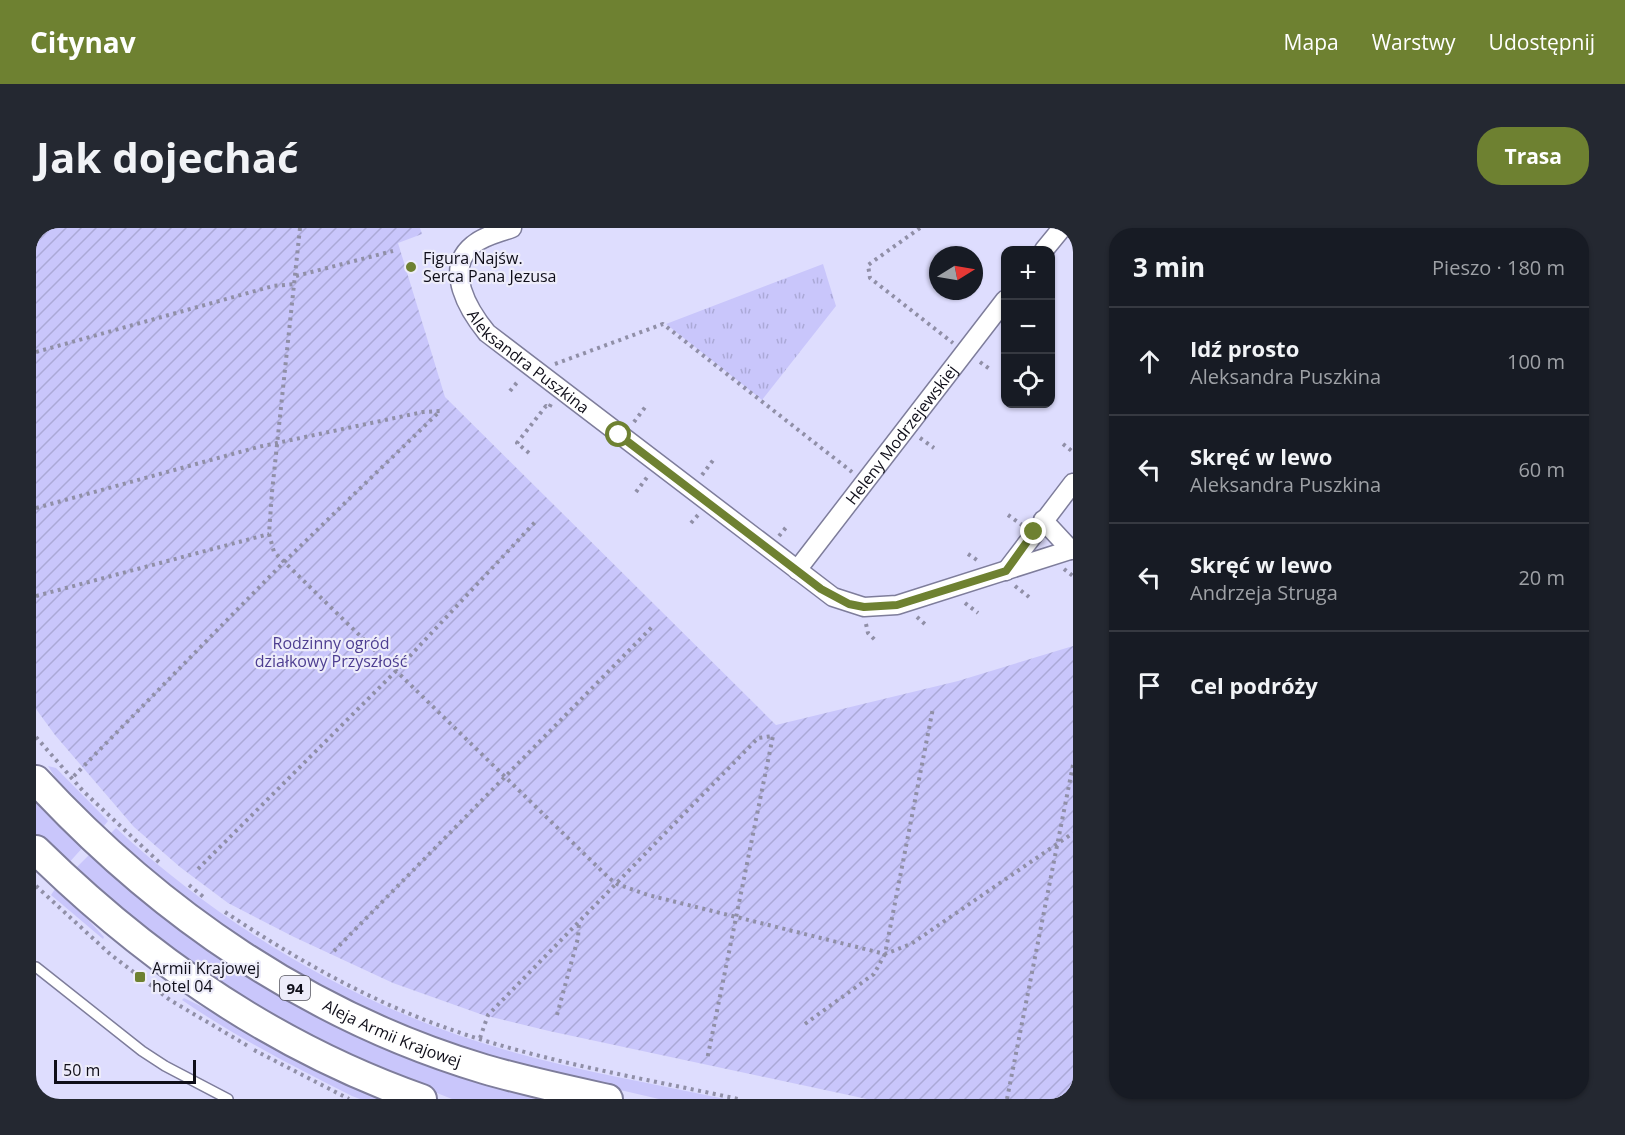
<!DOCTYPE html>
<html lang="pl">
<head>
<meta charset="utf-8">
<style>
	:root { --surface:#171b24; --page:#242831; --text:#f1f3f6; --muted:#9ea1a6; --line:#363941; --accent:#6e8131 }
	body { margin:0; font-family:"Open Sans",sans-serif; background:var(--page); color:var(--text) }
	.controls { position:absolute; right:18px; top:18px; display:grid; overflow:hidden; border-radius:12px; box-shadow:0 2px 4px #0004 }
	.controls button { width:54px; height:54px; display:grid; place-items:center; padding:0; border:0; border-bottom:2px solid var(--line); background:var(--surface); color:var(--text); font:30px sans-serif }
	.compass { position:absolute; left:893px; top:18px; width:54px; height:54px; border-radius:50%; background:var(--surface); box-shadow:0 2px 4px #0004; rotate:79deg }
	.scale { position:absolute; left:18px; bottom:15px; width:142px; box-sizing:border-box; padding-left:6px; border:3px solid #0f0e19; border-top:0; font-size:16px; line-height:21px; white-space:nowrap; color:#0f0e19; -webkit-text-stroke:4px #edecfa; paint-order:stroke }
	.stop { position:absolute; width:18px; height:18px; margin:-14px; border:4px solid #6e8131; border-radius:50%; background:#fff }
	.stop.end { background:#6e8131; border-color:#fff; box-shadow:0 2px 6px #0008 }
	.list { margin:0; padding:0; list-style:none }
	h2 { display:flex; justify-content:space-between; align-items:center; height:78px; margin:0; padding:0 24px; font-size:26px }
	h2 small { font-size:20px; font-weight:400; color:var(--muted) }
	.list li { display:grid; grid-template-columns:39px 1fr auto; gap:18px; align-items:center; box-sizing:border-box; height:108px; padding:0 24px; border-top:2px solid var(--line) }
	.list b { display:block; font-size:22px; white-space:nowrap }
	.list p { margin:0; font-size:20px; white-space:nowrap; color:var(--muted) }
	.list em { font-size:20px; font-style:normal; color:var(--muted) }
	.icon { flex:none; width:33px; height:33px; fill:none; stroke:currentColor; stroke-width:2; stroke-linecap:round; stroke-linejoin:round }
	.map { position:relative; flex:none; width:1037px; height:871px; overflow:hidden; border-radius:24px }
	header { display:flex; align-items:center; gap:36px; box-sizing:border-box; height:84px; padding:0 30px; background:var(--accent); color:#fff }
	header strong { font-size:28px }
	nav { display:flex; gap:33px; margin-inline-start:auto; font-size:21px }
	.intro { display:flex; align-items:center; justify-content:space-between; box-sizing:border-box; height:144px; padding:0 36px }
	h1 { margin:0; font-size:42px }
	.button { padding:15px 27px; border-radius:24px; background:var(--accent); color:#fff; font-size:21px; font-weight:700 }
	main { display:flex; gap:36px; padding:0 36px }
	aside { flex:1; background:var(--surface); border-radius:24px; box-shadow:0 2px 4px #0004 }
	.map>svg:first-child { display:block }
	.grass { fill:#c9c6fb }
	.park { fill:url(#park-tufts) }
	.garden { fill:url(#garden-furrows) }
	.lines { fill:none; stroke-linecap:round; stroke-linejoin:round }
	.lane-casing { stroke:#7e7d9b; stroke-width:12 }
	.street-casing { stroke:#7e7d9b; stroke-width:21 }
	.primary-casing { stroke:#7e7d9b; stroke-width:32 }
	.path { stroke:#908fa7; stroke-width:4; stroke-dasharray:3 4.5; stroke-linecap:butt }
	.lane { stroke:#fff; stroke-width:9 }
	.street { stroke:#fff; stroke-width:18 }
	.primary { stroke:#fff; stroke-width:28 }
	.route { stroke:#6e8131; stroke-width:8 }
	.poi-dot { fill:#6e8131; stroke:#edecfa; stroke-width:2 }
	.labels { text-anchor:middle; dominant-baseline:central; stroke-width:4.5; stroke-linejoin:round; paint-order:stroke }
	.shield { fill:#edecfa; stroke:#52515c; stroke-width:1.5 }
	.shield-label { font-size:15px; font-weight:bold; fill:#0f0e19 }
	.poi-label { font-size:16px; fill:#0f0e19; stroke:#edecfa; text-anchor:start }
	.street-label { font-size:16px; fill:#0f0e19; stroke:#edecfa }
	.park-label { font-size:16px; fill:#4d3e91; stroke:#edecfa }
</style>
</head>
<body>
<header>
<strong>Citynav</strong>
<nav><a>Mapa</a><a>Warstwy</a><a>Udostępnij</a></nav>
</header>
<div class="intro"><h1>Jak dojechać</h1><a class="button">Trasa</a></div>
<main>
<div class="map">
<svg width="1037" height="871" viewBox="0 0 1037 871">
	<defs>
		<pattern id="park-tufts" width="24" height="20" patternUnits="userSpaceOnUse" patternTransform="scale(1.5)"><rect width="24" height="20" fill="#c9c6fb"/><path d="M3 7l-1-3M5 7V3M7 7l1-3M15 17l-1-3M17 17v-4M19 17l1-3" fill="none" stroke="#aba9d7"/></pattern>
		<pattern id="garden-furrows" width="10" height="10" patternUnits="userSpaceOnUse" patternTransform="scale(1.5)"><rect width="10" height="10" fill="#c9c6fb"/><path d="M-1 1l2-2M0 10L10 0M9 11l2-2" fill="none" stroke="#aba9d7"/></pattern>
	</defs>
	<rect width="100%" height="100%" fill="#deddfe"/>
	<path class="grass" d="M 12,538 L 20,540 L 72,593 L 64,603 L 31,568 Z
		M 0,567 L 49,617 L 30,638 L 0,608 Z
		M 80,600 C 194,705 330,784 480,825 C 548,844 619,856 689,871 L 623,871 L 459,833 L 317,778 L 193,707 L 71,609 Z
		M 56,624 L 136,692 L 525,871 L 416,871 L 311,829 L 187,762 L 36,644 Z
		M 21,658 L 68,709 L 67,711 L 15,667 Z
		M 148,770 L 355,871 L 324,871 L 316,868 C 258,839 200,809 146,772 Z"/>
	<path class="park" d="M 787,36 L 800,78 L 726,172 L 630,96 Z"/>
	<path class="garden" d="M 0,0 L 384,0 L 386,6 L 362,15 L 409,169 L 740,497 L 922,453 L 1037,418 L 1037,871 L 831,871 L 513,803 L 447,787 L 357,755 L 258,709 L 192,675 L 144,639 L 98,599 L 19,507 L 0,481 Z"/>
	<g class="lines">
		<defs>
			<path id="lane" d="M 0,739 L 106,823 L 129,838 L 192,871"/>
			<g id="street">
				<path id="s1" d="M 476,0 C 463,5 447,8 437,17 C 407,41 433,83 451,105 L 797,369 L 828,379 L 861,377 L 1037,321"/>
				<path d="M 1008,22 L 1026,0"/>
				<path d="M 1007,292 L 1035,322"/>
				<path id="s2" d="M 761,342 L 969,72"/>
				<path d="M 970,343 L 1037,255"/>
			</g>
			<g id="primary">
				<path id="s3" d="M 0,552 C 123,685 274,789 448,841 C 489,853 531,862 572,871"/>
				<path d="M 0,622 C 111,731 238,819 386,871"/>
			</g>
		</defs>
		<use href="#lane" class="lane-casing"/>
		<use href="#street" class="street-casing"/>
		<use href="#primary" class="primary-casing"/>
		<path class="path" d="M 264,0 L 236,264 L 233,306 L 238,324 L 573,650 L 581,656 L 612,667 L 849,726 L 875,716 L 1037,605
			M 884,0 L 832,37 L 834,50 L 917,115
			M 260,48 L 357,23
			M 0,124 L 237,58 L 259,56
			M 944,134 L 955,142
			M 519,136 L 627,96 L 816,244
			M 474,163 L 483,152
			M 598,194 L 610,178
			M 884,210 L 898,220
			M 1027,216 L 1037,224
			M 493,225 L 481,215 L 510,178 L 513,180 L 515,176
			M 666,247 L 678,231
			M 600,264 L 612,248
			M 0,280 L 222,219 L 387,184 L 404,183 L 247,335 L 36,550
			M 972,287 L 986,297
			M 655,295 L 662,287
			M 743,308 L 752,297
			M 932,326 L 941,332
			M 1028,341 L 1037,348
			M 979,358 L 993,369
			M 0,368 L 233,306
			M 929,375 L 942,385
			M 881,389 L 892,399
			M 830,396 L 832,405 L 841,414
			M 0,509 L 47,563 L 125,636
			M 162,641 L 360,443 L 501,292
			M 153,657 L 170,671
			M 0,658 L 74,726 L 134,772 L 212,818
			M 189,684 C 252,726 318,764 389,792 C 489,831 597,848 702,871
			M 298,723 L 616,399
			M 521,787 L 542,710 L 543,694
			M 769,796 L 838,746 L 849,726 L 897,480
			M 444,810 L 452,787 L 722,510 L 737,508 L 671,832
			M 218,822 L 313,871
			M 971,871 L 1037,537"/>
		<use href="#lane" class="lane"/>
		<use href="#street" class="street"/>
		<use href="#primary" class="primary"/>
	</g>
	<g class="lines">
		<path class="route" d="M 583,207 L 785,361 L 813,376 L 828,379 L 861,377 L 970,343 L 998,304"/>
	</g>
	<g class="poi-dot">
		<circle cx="375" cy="39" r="6"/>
		<rect x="98" y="743" width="12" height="12" rx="3"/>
	</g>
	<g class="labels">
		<rect class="shield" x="244" y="748" width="30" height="24" rx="4.5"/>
		<g class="shield-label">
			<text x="259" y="760">94</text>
		</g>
		<g class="poi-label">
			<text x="387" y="30">Figura Najśw.<tspan x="387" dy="18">Serca Pana Jezusa</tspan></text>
			<text x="116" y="740">Armii Krajowej<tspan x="116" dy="18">hotel 04</tspan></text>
		</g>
		<g class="street-label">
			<text stroke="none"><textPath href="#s1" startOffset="192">Aleksandra Puszkina</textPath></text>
			<text stroke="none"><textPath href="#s2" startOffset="171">Heleny Modrzejewskiej</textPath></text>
			<text stroke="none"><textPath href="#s3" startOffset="441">Aleja Armii Krajowej</textPath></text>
		</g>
		<g class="park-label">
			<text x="295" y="415">Rodzinny ogród<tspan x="295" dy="18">działkowy Przyszłość</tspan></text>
		</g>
	</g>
</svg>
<div class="controls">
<button>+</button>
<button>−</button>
<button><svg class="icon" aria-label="locate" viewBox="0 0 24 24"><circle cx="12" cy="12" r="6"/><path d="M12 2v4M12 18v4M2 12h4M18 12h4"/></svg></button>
</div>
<svg class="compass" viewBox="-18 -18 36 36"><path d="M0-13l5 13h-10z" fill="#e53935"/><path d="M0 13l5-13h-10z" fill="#9ea1a6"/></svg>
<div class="scale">50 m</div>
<div class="stop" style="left:583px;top:207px"></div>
<div class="stop end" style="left:998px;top:304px"></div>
</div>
<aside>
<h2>3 min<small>Pieszo · 180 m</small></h2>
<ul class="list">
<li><svg class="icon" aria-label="ahead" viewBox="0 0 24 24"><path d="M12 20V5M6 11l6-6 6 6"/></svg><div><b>Idź prosto</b><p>Aleksandra Puszkina</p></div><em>100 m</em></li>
<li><svg class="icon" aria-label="left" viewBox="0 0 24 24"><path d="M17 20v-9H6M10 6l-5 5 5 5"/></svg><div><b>Skręć w lewo</b><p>Aleksandra Puszkina</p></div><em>60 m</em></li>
<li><svg class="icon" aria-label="left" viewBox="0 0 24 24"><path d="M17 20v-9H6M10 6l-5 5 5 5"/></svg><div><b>Skręć w lewo</b><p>Andrzeja Struga</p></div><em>20 m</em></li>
<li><svg class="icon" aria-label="arrive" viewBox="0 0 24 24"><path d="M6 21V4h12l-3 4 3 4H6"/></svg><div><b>Cel podróży</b></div></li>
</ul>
</aside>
</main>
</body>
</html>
